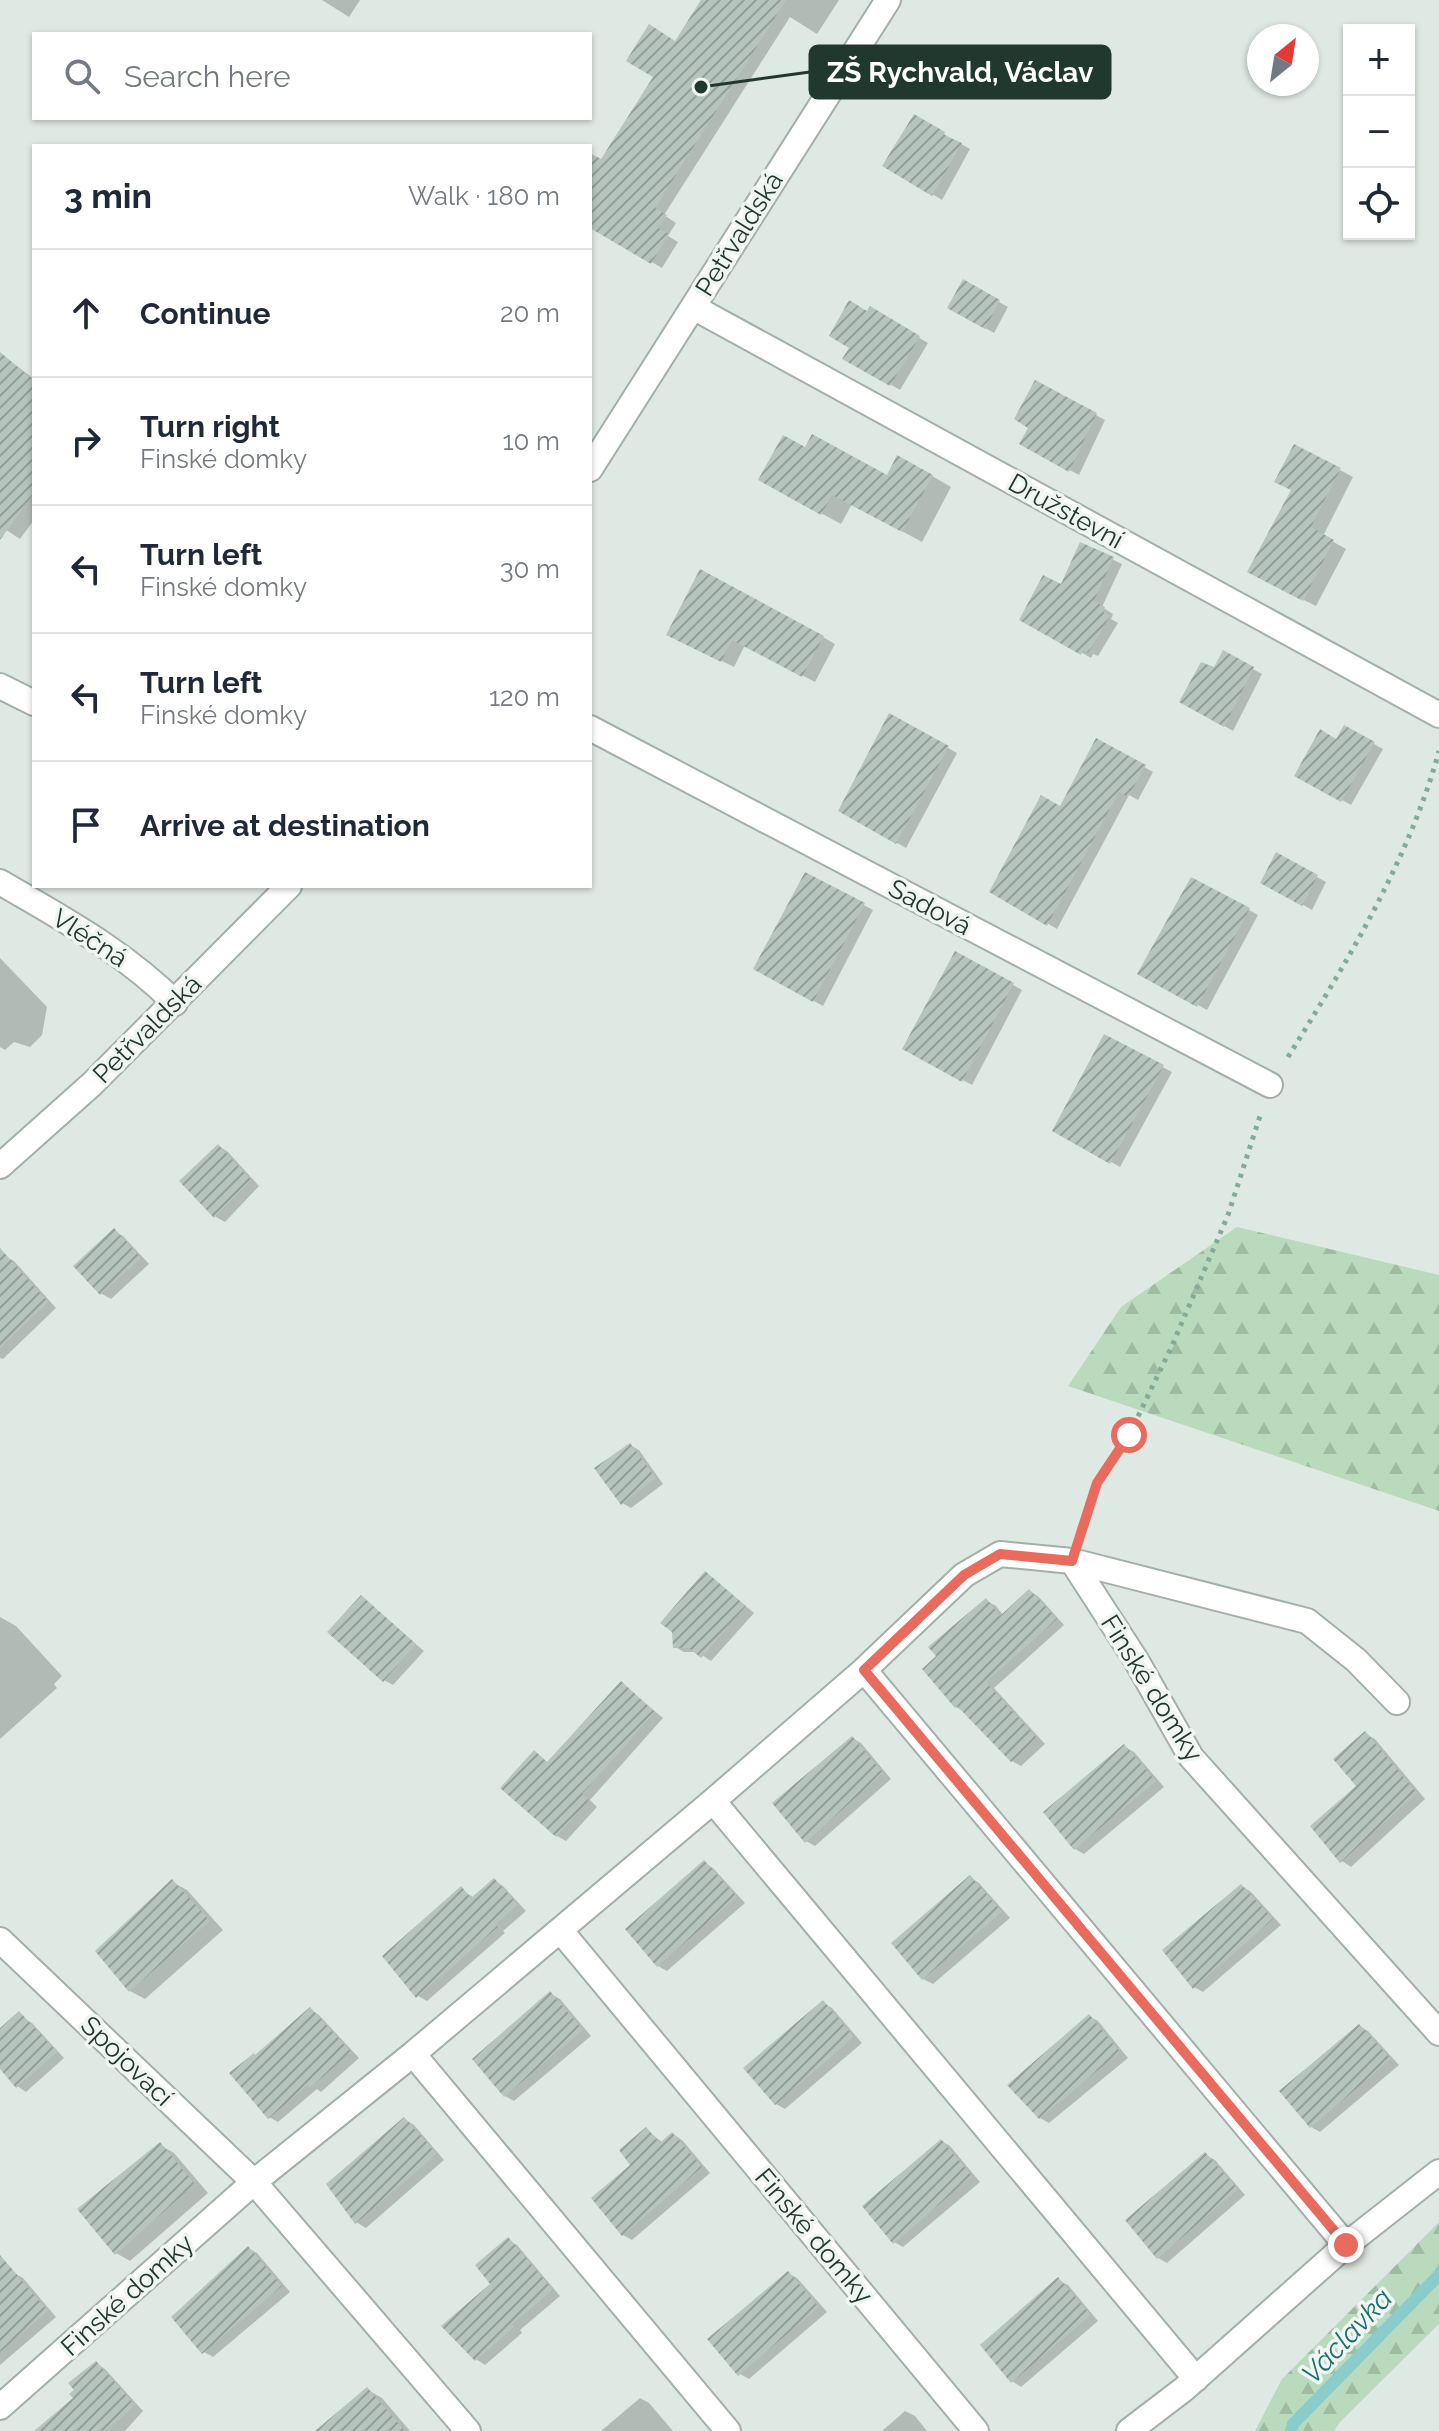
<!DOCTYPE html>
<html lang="en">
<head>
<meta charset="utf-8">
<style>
	:root { --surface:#fff; --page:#f6f6f7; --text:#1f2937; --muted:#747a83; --line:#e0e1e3 }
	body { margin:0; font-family:Raleway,sans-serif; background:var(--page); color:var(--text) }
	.controls { position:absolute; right:24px; top:24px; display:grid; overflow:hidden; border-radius:0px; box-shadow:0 2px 6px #0004 }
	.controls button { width:72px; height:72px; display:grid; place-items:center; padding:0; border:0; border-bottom:2px solid var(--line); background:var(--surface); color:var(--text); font:40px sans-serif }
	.compass { position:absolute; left:1247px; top:24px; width:72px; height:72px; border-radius:50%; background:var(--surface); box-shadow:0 2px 6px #0004; rotate:30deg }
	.stop { position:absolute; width:24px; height:24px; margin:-18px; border:6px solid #e96b5e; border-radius:50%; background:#fff }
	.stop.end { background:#e96b5e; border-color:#fff; box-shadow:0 2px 8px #0008 }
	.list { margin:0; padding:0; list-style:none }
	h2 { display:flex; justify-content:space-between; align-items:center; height:104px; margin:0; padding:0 32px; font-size:34px }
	h2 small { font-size:26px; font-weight:400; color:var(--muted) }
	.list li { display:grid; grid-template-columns:52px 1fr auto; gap:24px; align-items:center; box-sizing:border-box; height:128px; padding:0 32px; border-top:2px solid var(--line) }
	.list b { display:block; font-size:30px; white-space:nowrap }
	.list p { margin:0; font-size:26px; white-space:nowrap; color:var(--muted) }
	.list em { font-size:26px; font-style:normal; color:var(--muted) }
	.icon { flex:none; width:44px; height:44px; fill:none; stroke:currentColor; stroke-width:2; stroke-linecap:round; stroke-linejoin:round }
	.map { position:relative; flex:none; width:1439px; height:2431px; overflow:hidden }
	.search { position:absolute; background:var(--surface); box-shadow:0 2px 6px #0004; left:32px; top:32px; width:560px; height:88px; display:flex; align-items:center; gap:20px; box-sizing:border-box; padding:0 28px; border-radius:0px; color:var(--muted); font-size:30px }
	.panel { position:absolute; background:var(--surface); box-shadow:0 2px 6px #0004; left:32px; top:144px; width:560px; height:744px; border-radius:0px }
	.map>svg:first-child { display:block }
	.forest { fill:url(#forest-firs) }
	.shadow { fill:#0003 }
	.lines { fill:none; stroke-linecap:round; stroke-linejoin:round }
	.stream { stroke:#8acccc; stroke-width:12 }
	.building { fill:url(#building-hatch) }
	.minor-casing { stroke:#a2b0a9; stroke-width:28 }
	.path { stroke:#82ab98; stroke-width:5; stroke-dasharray:4 6; stroke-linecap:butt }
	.minor { stroke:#fff; stroke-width:24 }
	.route { stroke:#e96b5e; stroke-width:10 }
	.labels { text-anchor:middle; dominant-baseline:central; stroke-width:7; stroke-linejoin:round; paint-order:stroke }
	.street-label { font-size:26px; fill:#21382f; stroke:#eff6f2 }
	.water-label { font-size:28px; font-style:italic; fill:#206f70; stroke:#eff6f2 }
	.leader { fill:none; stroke:#21382f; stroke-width:3 }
	.callout-dot { fill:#21382f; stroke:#eff6f2; stroke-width:3 }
	.callout { fill:#21382f; stroke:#21382f; stroke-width:3 }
	.callout-label { font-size:28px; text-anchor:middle; font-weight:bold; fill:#fff }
</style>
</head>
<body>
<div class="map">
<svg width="1439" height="2431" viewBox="0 0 1439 2431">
	<defs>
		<pattern id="forest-firs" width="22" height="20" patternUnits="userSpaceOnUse" patternTransform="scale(2)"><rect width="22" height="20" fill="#b9dabd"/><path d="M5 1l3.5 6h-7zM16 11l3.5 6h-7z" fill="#9fbca3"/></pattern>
		<pattern id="building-hatch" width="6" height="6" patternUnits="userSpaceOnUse" patternTransform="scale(2)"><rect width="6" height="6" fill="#b5c4bc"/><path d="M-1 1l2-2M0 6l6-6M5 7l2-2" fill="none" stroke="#93a099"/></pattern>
	</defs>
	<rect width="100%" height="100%" fill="#dfe9e3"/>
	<path class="forest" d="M 1237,1227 L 1439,1275 L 1439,1511 L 1068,1386 L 1121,1307 Z
		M 1439,2222 L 1439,2324 L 1341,2421 L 1334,2431 L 1255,2431 L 1282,2379 Z"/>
	<path class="shadow" d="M 322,0 L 360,0 L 349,17 Z
		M 703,0 L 839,0 L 817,34 L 790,17 L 664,215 L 676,223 L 668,236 L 678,242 L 662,268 L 595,229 L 590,212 L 590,155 L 602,162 Z
		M 914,117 L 970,149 L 942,200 L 885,165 Z
		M 964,282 L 1008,307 L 994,333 L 950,308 Z
		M 871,309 L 928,343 L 900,390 L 845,358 Z
		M 0,353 L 34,379 L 34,520 L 20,539 L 0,526 Z
		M 1036,382 L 1105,420 L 1079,475 L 1022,444 L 1030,427 Z
		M 806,449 L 888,478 L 932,476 L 951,487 L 922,542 L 852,504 L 841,524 L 780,491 Z
		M 1340,470 L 1353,477 L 1323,536 L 1346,549 L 1316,606 L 1262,579 L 1293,490 Z
		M 1081,544 L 1122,564 L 1102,607 L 1113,614 L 1111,619 L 1118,623 L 1098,656 L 1093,654 L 1091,658 L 1022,619 L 1062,587 Z
		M 823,637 L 835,644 L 815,682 L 745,645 L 734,667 L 681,641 Z
		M 1224,653 L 1262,674 L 1233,731 L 1181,701 L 1214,669 Z
		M 890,716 L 957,753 L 906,848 L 841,811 Z
		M 1345,728 L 1383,749 L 1351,805 L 1297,775 L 1337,741 Z
		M 1097,740 L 1153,772 L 1138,800 L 1129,795 L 1057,929 L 992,891 L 1061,808 Z
		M 1277,855 L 1326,882 L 1312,910 L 1263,882 Z
		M 806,875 L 873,910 L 823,1006 L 755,968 Z
		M 1192,879 L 1258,915 L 1207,1010 L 1140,973 Z
		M 955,954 L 1022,990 L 972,1085 L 904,1048 Z
		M 0,958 L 47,1007 L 42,1035 L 30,1047 L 14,1042 L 5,1050 L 0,1047 Z
		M 1105,1036 L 1172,1072 L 1120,1167 L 1055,1130 Z
		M 219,1146 L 228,1152 L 259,1186 L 225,1222 L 216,1217 L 182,1181 Z
		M 114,1231 L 123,1236 L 149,1264 L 111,1299 L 102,1294 L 76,1266 Z
		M 5,1256 L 14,1261 L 56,1308 L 3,1359 L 0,1358 L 0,1261 Z
		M 630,1445 L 639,1450 L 663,1484 L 631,1508 L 622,1503 Z
		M 706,1574 L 754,1613 L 711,1661 L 697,1652 L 684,1652 L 675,1647 Z
		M 1030,1591 L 1039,1597 L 1064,1625 L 994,1688 L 1045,1744 L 1021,1766 L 1012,1761 L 965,1712 L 956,1707 L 939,1656 L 987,1601 L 996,1606 L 1003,1615 Z
		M 361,1598 L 424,1651 L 393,1685 L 384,1680 Z
		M 0,1617 L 16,1626 L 62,1676 L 54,1684 L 57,1688 L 0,1739 Z
		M 621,1683 L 663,1718 L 590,1800 L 597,1807 L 566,1841 L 557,1836 L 534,1753 L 549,1763 Z
		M 1366,1734 L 1375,1739 L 1425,1799 L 1351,1867 L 1342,1861 L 1359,1786 Z
		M 852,1738 L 861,1743 L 891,1779 L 815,1846 L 806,1841 Z
		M 1125,1747 L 1134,1752 L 1164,1787 L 1084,1854 L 1075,1849 Z
		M 704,1863 L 713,1868 L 745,1903 L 667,1971 L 658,1966 Z
		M 970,1877 L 979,1883 L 1010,1918 L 933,1984 L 923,1979 Z
		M 494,1880 L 503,1886 L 526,1911 L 503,1931 L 505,1933 L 427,2001 L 418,1996 L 461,1889 L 474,1898 Z
		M 172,1882 L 187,1890 L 223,1930 L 145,1999 L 130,1991 L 98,1951 Z
		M 1242,1886 L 1251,1892 L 1281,1925 L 1203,1992 L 1194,1987 Z
		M 551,1994 L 560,1999 L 591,2036 L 514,2101 L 505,2096 Z
		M 823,2003 L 832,2008 L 862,2043 L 785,2109 L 776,2104 Z
		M 310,2009 L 319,2015 L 359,2058 L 321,2092 L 317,2089 L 278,2122 L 269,2117 L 256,2057 Z
		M 1089,2016 L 1098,2021 L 1128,2058 L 1049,2123 L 1040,2118 Z
		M 23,2018 L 32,2023 L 64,2058 L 26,2092 L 17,2086 L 0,2066 L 0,2038 Z
		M 1359,2026 L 1368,2031 L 1399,2065 L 1320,2132 L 1311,2127 Z
		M 404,2119 L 414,2125 L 444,2160 L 366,2228 L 356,2222 Z
		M 647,2130 L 663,2143 L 673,2134 L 682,2140 L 710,2173 L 632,2240 L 623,2235 L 633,2166 Z
		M 941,2141 L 950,2146 L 980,2182 L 903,2247 L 894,2242 Z
		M 160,2145 L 174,2153 L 208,2193 L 130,2261 L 116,2253 Z
		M 1206,2155 L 1215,2160 L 1245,2195 L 1167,2263 L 1158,2258 Z
		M 508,2240 L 517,2245 L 560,2296 L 520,2330 L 522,2333 L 485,2365 L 476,2359 L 493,2284 Z
		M 248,2248 L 257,2253 L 290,2292 L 213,2357 L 204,2352 Z
		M 14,2273 L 23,2278 L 56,2317 L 0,2365 L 0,2283 Z
		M 788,2273 L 797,2278 L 827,2312 L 749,2379 L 740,2374 Z
		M 1058,2280 L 1068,2285 L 1098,2321 L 1021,2387 L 1012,2381 Z
		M 96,2363 L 105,2369 L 143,2411 L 125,2431 L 38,2431 L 76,2398 Z
		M 368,2390 L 382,2398 L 410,2431 L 319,2431 Z
		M 640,2398 L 649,2403 L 673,2431 L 601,2431 Z
		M 905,2411 L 915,2416 L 927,2431 L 882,2431 Z"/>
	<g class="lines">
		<path class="stream" d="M 1291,2431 L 1293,2424 L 1439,2275"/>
	</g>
	<path class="building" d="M 701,0 L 786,0 L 655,208 L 667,215 L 658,228 L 669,234 L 651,264 L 590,228 L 590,153 L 601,159 L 653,77 L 626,61 L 649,24 L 675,41 Z
		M 914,114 L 945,132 L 944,135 L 962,143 L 932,196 L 882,166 Z
		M 963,279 L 1000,300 L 985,329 L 947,308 Z
		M 849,300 L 867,311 L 870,306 L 920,336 L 890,386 L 842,359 L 849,348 L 829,336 Z
		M 0,352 L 34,381 L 34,493 L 0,540 Z
		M 1035,380 L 1097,413 L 1069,472 L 1019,444 L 1028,428 L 1014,419 Z
		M 812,434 L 887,475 L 897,455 L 933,475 L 902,532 L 832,495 L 821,515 L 758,480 L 783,435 L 805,447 Z
		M 1294,444 L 1341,468 L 1311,527 L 1334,540 L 1303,601 L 1247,572 L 1291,490 L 1274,482 Z
		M 1080,542 L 1114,557 L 1094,601 L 1105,607 L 1103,612 L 1110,616 L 1088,653 L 1083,650 L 1081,655 L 1019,620 L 1043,575 L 1061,584 Z
		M 700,569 L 824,636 L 802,677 L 732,640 L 721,662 L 666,635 Z
		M 1223,650 L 1254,667 L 1224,727 L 1179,702 L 1201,662 L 1214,667 Z
		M 889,713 L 949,746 L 896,844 L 838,811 Z
		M 1344,725 L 1375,742 L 1341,802 L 1294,776 L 1320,729 L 1336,739 Z
		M 1096,738 L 1146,765 L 1128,797 L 1119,792 L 1047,926 L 989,892 L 1041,795 L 1060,806 Z
		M 1276,852 L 1318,875 L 1302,906 L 1260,883 Z
		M 805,872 L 865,903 L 813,1002 L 753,969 Z
		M 1191,877 L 1250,908 L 1197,1007 L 1137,974 Z
		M 955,951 L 1014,983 L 962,1082 L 902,1049 Z
		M 1104,1034 L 1164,1065 L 1110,1164 L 1052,1131 Z
		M 218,1144 L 251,1180 L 214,1218 L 179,1181 Z
		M 114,1228 L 141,1258 L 100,1295 L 73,1266 Z
		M 0,1248 L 48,1302 L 0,1348 Z
		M 630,1443 L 656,1478 L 621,1505 L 594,1468 Z
		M 705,1571 L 746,1606 L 701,1658 L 689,1648 L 673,1648 L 672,1632 L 660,1623 Z
		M 1029,1589 L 1057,1619 L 986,1682 L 1037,1738 L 1011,1762 L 957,1706 L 955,1708 L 922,1669 L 936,1656 L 928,1647 L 986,1598 L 1000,1616 Z
		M 361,1595 L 416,1644 L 383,1682 L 327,1632 Z
		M 621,1681 L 655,1712 L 582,1794 L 589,1800 L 556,1837 L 500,1788 L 534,1750 L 547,1762 Z
		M 1365,1731 L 1417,1793 L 1340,1863 L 1310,1826 L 1356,1786 L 1333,1759 Z
		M 852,1736 L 883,1773 L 805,1843 L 772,1803 Z
		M 1124,1744 L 1156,1781 L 1074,1850 L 1043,1812 Z
		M 704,1860 L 737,1897 L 657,1967 L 625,1929 Z
		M 970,1875 L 1002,1912 L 922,1980 L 891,1943 Z
		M 494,1878 L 518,1905 L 495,1925 L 498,1927 L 416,1998 L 382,1956 L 461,1886 L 471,1898 Z
		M 172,1879 L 210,1921 L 129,1992 L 95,1951 Z
		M 1241,1884 L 1273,1919 L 1193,1989 L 1162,1950 Z
		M 550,1991 L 583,2030 L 504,2097 L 472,2059 Z
		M 823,2000 L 854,2037 L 775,2105 L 743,2068 Z
		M 310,2007 L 351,2052 L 310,2088 L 308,2085 L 268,2119 L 229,2073 L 254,2053 L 255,2055 Z
		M 19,2011 L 57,2052 L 16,2088 L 0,2069 L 0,2028 Z
		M 1089,2014 L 1120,2052 L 1039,2119 L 1007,2085 Z
		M 1359,2024 L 1391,2059 L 1310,2128 L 1279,2091 Z
		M 404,2117 L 437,2154 L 355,2224 L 326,2184 Z
		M 646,2127 L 660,2143 L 672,2132 L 702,2167 L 622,2236 L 591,2198 L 630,2165 L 619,2150 Z
		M 941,2139 L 972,2176 L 893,2244 L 862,2206 Z
		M 160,2142 L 195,2184 L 115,2255 L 77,2209 Z
		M 1205,2152 L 1238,2189 L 1157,2259 L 1125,2220 Z
		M 508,2237 L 553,2290 L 512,2324 L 514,2327 L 475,2361 L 441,2326 L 490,2284 L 475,2265 Z
		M 248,2246 L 282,2286 L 202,2354 L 171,2317 Z
		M 0,2255 L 48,2311 L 0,2352 Z
		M 788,2271 L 819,2307 L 738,2376 L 707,2339 Z
		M 1058,2277 L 1091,2315 L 1011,2383 L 980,2345 Z
		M 96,2361 L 135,2405 L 106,2431 L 34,2431 L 73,2398 L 69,2394 L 74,2390 L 68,2383 Z
		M 367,2387 L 405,2431 L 315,2431 Z"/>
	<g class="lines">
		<defs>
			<path id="minor" d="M 693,307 L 1439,715
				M 590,469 L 888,0
				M 0,686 L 34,703
				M 590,728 L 1270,1085
				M 0,882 C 61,918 125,952 175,1003
				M 0,1166 L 92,1084 L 289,886
				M 1072,1561 L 1307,1621 L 1356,1660 L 1397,1702
				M 864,1670 L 1346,2245 L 1184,2389 L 1129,2431
				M 713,1801 L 1196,2379
				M 560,1930 L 976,2431
				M 0,1940 L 254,2182 L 468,2431
				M 413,2054 L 728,2431
				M 1346,2245 L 1439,2172
				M 0,2407 L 254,2182 L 413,2054 L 713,1801 L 864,1670 L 964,1575 L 1000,1554 L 1072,1561 L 1136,1660 L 1191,1757 L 1439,2033"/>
		</defs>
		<use href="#minor" class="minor-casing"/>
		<path class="path" d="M 1288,1057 C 1347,962 1409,860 1439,751
			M 1081,1532 L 1097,1483 L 1129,1435 L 1171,1348 L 1228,1215 L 1261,1113"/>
		<use href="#minor" class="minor"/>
	</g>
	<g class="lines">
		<path class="route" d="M 1129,1435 L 1097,1483 L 1072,1561 L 1000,1554 L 964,1575 L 864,1670 L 1346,2245"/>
	</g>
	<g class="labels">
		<g class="street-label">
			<text transform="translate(739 234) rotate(-58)">Petřvaldská</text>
			<text transform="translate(1066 511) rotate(29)">Družstevní</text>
			<text transform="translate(930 907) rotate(28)">Sadová</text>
			<text transform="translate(90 938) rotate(33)">Vléčná</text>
			<text transform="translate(147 1029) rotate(-45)">Petřvaldská</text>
			<text transform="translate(1152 1688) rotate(58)">Finské domky</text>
			<text transform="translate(127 2061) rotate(44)">Spojovací</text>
			<text transform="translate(814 2236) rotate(50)">Finské domky</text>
			<text transform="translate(127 2295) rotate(-42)">Finské domky</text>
		</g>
		<g class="water-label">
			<text transform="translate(1347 2336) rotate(-47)">Václavka</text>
		</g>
	</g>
	<path class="leader" d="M701 87L810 72"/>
	<circle class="callout-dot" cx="701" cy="87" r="8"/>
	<rect class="callout" x="810" y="46" width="300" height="52" rx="8"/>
	<g class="callout-label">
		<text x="960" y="82">ZŠ Rychvald, Václav</text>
	</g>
</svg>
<div class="controls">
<button>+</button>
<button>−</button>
<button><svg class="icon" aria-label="locate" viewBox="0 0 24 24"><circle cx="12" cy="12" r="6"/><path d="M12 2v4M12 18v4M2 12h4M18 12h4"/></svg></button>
</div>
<svg class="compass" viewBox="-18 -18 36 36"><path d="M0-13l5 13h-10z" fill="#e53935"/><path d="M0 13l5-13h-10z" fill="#747a83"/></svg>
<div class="stop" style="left:1129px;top:1435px"></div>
<div class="stop end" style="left:1346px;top:2245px"></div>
<div class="search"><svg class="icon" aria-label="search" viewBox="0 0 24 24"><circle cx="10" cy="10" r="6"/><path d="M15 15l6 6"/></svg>Search here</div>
<section class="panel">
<h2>3 min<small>Walk · 180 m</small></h2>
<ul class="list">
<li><svg class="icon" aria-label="ahead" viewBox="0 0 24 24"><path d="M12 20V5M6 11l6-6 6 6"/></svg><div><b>Continue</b></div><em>20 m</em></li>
<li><svg class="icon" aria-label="right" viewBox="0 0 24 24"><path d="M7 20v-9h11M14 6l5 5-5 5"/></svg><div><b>Turn right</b><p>Finské domky</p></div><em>10 m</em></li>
<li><svg class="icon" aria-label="left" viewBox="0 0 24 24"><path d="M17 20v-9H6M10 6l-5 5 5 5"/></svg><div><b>Turn left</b><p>Finské domky</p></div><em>30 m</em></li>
<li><svg class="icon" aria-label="left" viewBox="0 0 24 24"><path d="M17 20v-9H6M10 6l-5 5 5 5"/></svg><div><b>Turn left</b><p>Finské domky</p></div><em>120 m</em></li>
<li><svg class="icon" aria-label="arrive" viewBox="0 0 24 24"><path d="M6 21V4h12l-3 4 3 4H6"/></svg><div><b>Arrive at destination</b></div></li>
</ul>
</section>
</div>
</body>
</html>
